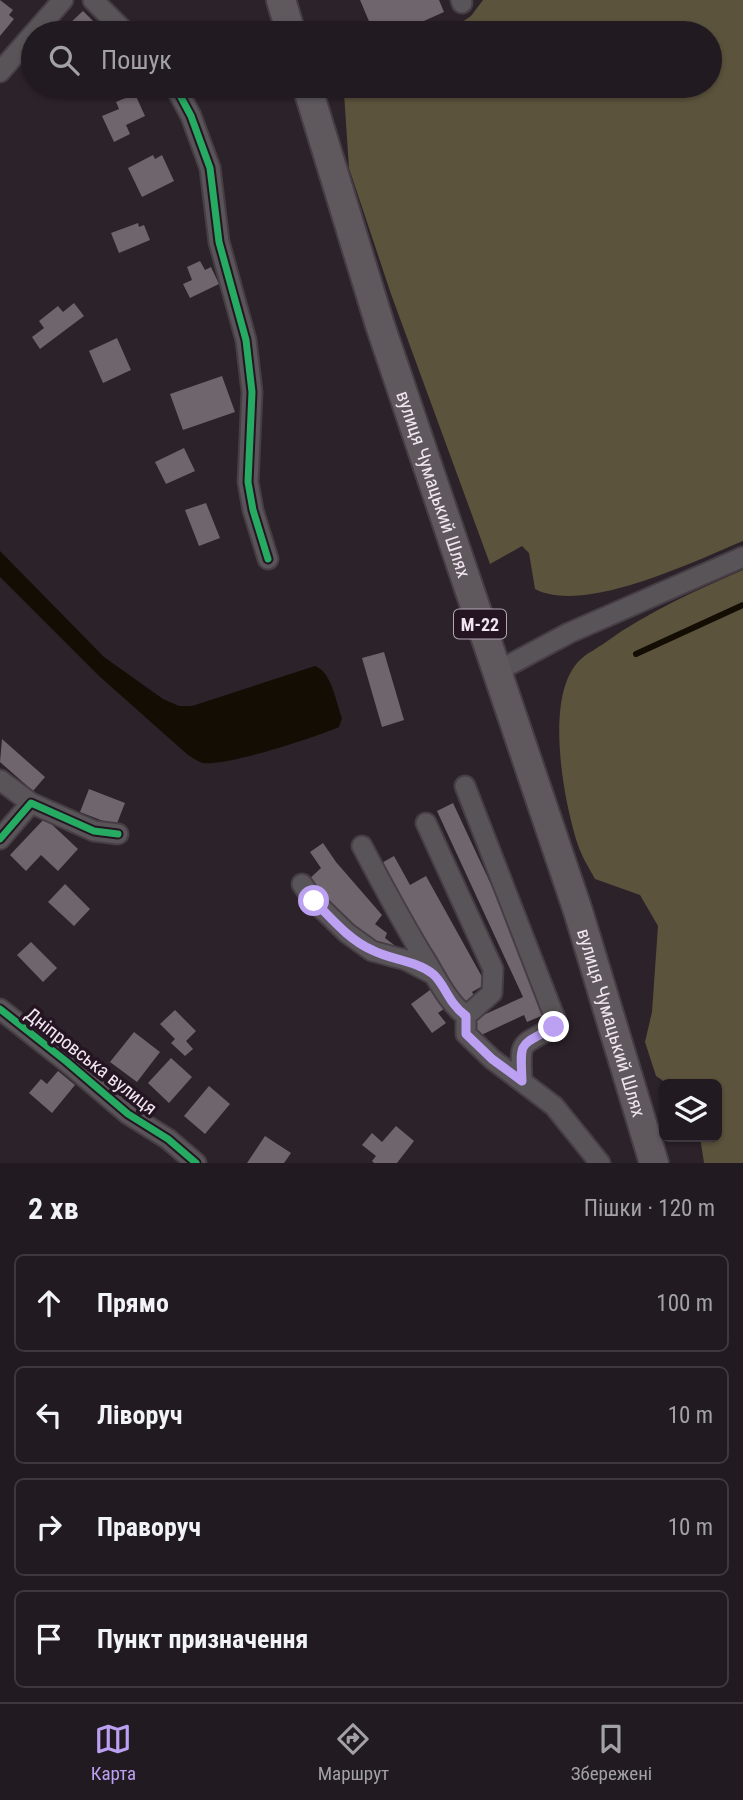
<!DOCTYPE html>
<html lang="uk">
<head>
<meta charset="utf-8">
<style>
	:root { --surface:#211a20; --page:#292329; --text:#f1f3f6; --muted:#a2a1a5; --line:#3e383e; --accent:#bca0f2 }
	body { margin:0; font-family:"Roboto Condensed",sans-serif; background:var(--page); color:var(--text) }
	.controls { position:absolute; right:21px; bottom:21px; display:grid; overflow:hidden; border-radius:10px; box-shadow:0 2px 5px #0004 }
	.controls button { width:63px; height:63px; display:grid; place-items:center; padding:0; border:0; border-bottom:2px solid var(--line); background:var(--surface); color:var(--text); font:35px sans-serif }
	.stop { position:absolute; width:21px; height:21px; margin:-16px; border:5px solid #bca0f2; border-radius:50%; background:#fff }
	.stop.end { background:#bca0f2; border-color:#fff; box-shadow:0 2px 7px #0008 }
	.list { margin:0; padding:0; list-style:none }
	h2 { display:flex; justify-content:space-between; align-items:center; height:91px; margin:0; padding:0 28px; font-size:30px }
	h2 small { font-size:23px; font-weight:400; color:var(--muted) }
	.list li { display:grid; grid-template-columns:46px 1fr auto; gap:21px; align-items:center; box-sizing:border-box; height:98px; margin:0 14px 14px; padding:0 14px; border:2px solid var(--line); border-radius:10px }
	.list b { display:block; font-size:26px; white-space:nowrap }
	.list em { font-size:23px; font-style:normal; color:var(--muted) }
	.icon { flex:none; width:38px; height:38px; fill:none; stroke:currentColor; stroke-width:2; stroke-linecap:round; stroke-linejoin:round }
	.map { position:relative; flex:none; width:743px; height:1163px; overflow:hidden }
	.search { position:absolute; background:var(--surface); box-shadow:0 2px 5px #0004; left:21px; right:21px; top:21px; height:77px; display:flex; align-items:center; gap:18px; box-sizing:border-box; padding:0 24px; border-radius:38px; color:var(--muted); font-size:26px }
	.sheet { height:539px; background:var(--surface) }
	nav { display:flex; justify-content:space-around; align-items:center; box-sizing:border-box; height:98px; border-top:2px solid var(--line); background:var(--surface); font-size:19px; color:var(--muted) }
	nav a { display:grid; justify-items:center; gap:4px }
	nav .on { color:var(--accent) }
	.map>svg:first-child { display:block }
	.forest { fill:#5c533d }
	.water { fill:#140d04 }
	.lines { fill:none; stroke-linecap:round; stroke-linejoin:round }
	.stream { stroke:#140d04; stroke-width:6 }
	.building { fill:#6f656d }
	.minor-casing { stroke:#473e45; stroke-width:23 }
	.highway-casing { stroke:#473e45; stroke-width:32 }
	.minor { stroke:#595457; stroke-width:19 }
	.highway { stroke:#5f595d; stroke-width:28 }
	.cycleway-casing { stroke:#251523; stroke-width:11 }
	.cycleway { stroke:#26ab63; stroke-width:7 }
	.route { stroke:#bca0f2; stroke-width:9 }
	.labels { text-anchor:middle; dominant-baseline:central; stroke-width:7; stroke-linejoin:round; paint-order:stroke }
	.shield { fill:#251523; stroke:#b4a7b2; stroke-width:2 }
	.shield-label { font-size:18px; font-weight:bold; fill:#f1e5ef }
	.street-label { font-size:19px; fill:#f1e5ef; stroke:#251523 }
</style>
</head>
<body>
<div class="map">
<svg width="743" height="1163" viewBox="0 0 743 1163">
	<rect width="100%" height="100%" fill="#2c222a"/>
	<path class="forest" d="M 483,0 L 743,0 L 743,541 C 695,561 584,615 535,589 L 529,553 L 522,546 L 490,564 L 391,294 L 349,168 L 344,93 L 346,86 L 710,86 L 710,33 L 446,33 L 471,16 Z
		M 743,570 L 743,1163 L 704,1163 L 700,1137 L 717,1137 L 717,1084 L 668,1084 L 656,1076 L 645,1042 L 652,1012 L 658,926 L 640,895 L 595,879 C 589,868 582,857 578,845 C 564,803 543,695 580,660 C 587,653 598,648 606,642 C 649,611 695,591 743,570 Z"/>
	<path class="water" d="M 0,551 L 104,657 L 163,699 L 179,706 L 192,706 L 315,666 C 332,672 336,703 342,718 L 339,727 C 316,737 225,767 203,763 C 198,762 192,757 188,755 L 99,676 L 0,577 Z"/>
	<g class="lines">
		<path class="stream" d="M 636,654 L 743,605"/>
	</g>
	<path class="building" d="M 0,0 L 13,10 L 9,15 L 14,19 L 0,36 Z
		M 360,0 L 439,0 L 444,12 L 397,33 L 374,33 Z
		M 83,11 L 105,33 L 78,33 L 69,24 Z
		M 135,94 L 145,116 L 126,125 L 130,134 L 114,142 L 102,116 L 119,109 L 116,102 Z
		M 153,155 L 155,159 L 162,155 L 174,181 L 142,197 L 128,168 Z
		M 138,223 L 139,227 L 144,225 L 150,240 L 119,253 L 111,233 Z
		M 200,261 L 205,270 L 211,267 L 219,284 L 190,298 L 183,284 L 192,280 L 187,267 Z
		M 74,303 L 84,316 L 40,349 L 32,337 L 44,328 L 39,321 L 58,306 L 63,312 Z
		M 117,338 L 131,370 L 103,383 L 89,351 Z
		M 222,376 L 235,412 L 183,430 L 170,394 Z
		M 184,448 L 195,471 L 166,484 L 155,462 Z
		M 206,503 L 220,538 L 199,546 L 185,510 Z
		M 384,652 L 404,720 L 382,727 L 362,658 Z
		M 2,739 L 45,777 L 33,791 L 0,762 Z
		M 89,789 L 125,803 L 116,826 L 80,812 Z
		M 453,803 L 544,998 L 546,1014 L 527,1022 L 524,1015 L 477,1037 L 470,1021 L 523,997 L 437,811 Z
		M 45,818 L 78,849 L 58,871 L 41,855 L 26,871 L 10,855 Z
		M 323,843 L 336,862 L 382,915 L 375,924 L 387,933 L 385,938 L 398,948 L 391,956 L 373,944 L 306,882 L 321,868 L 310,852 Z
		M 394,856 L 410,885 L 426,876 L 486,984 L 472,992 L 475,997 L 456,1007 L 378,865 Z
		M 65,884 L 90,909 L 74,926 L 48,902 Z
		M 31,942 L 57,968 L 43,982 L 17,955 Z
		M 430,990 L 444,1009 L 438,1013 L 446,1023 L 432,1033 L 411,1004 Z
		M 175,1010 L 196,1031 L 186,1041 L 193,1049 L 185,1056 L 171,1043 L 175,1039 L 160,1024 Z
		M 134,1032 L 160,1052 L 137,1082 L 110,1062 Z
		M 171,1058 L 192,1077 L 169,1103 L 148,1083 Z
		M 58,1071 L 75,1085 L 52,1113 L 29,1093 L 41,1079 L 47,1084 Z
		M 209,1086 L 230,1104 L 205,1134 L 184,1116 Z
		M 396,1126 L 414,1141 L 397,1163 L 374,1163 L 372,1161 L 376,1156 L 362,1145 L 372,1133 L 382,1142 Z
		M 265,1136 L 291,1153 L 284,1163 L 247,1163 Z"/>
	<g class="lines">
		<defs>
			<path id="minor" d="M 93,0 L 126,33
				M 461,0 L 462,3
				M 34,33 L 63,0
				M 0,72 L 33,34
				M 175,86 L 191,116 L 210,168 L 219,242 L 246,340 L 252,392 L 248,482 L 253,510 L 268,559
				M 496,672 L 569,633 L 743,557
				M 0,780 L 31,803
				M 465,786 L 556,1021 L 554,1027 C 519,1047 520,1039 522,1081
				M 426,823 L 493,969 L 492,993 L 466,1016 L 466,1034 L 492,1059 L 554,1106 L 600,1163
				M 0,839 L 31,803 L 94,831 L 118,834
				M 362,846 C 383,886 404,926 428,964 C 439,983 449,1003 466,1016
				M 302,884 L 314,901 L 347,933 L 372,951 L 406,960 L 433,974
				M 0,1009 L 67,1062 L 128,1114 L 168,1139 L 196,1163"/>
			<g id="highway">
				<path d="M 281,0 L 291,33"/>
				<path id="s1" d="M 307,86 L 380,325 L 578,911 L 654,1163"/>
			</g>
		</defs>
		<use href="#minor" class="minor-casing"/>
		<use href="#highway" class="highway-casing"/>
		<use href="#minor" class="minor"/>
		<use href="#highway" class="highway"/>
		<defs>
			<path id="cycleway" d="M 175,86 L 191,116 L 210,168 L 219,242 L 246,340 L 252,392 L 248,482 L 253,510 L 268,559
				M 0,839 L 31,803 L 94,831 L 118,834
				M 0,1009 L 67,1062 L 128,1114 L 168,1139 L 196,1163"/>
		</defs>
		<use href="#cycleway" class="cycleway-casing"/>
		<use href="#cycleway" class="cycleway"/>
	</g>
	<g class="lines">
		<path class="route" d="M 314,901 C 331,918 349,940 372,950 C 391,960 415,960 433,974 C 445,984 448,1003 466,1016 L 466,1034 L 492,1059 L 522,1081 C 520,1039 519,1047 554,1027"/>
	</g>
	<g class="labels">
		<rect class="shield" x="454" y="609.5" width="52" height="29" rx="5"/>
		<g class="shield-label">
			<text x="480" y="624">М-22</text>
		</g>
		<g class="street-label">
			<text stroke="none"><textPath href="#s1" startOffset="418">вулиця Чумацький Шлях</textPath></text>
			<text stroke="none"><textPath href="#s1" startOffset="985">вулиця Чумацький Шлях</textPath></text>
			<text transform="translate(91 1061) rotate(38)">Дніпровська вулиця</text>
		</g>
	</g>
</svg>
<div class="controls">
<button><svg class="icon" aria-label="layers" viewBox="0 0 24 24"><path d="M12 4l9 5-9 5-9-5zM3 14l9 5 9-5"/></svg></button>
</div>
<div class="stop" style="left:314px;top:901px"></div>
<div class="stop end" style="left:554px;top:1027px"></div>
<div class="search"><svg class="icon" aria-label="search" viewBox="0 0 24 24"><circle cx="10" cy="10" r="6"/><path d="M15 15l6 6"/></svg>Пошук</div>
</div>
<section class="sheet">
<h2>2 хв<small>Пішки · 120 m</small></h2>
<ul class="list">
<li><svg class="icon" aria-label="ahead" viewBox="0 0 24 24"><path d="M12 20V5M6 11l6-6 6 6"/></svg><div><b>Прямо</b></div><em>100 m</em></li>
<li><svg class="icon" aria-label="left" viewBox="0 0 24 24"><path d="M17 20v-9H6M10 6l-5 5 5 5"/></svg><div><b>Ліворуч</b></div><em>10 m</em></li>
<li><svg class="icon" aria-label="right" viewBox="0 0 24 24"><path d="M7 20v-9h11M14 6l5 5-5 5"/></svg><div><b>Праворуч</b></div><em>10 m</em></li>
<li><svg class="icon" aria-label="arrive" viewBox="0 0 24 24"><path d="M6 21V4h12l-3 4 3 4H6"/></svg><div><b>Пункт призначення</b></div></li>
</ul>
</section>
<nav>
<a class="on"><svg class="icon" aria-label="map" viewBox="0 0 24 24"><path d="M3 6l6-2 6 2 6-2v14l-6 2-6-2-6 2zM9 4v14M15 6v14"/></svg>Карта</a>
<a><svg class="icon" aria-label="directions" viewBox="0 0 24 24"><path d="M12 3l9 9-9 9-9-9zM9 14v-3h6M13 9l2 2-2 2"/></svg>Маршрут</a>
<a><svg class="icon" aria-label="saved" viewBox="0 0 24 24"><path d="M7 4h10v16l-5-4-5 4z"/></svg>Збережені</a>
</nav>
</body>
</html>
